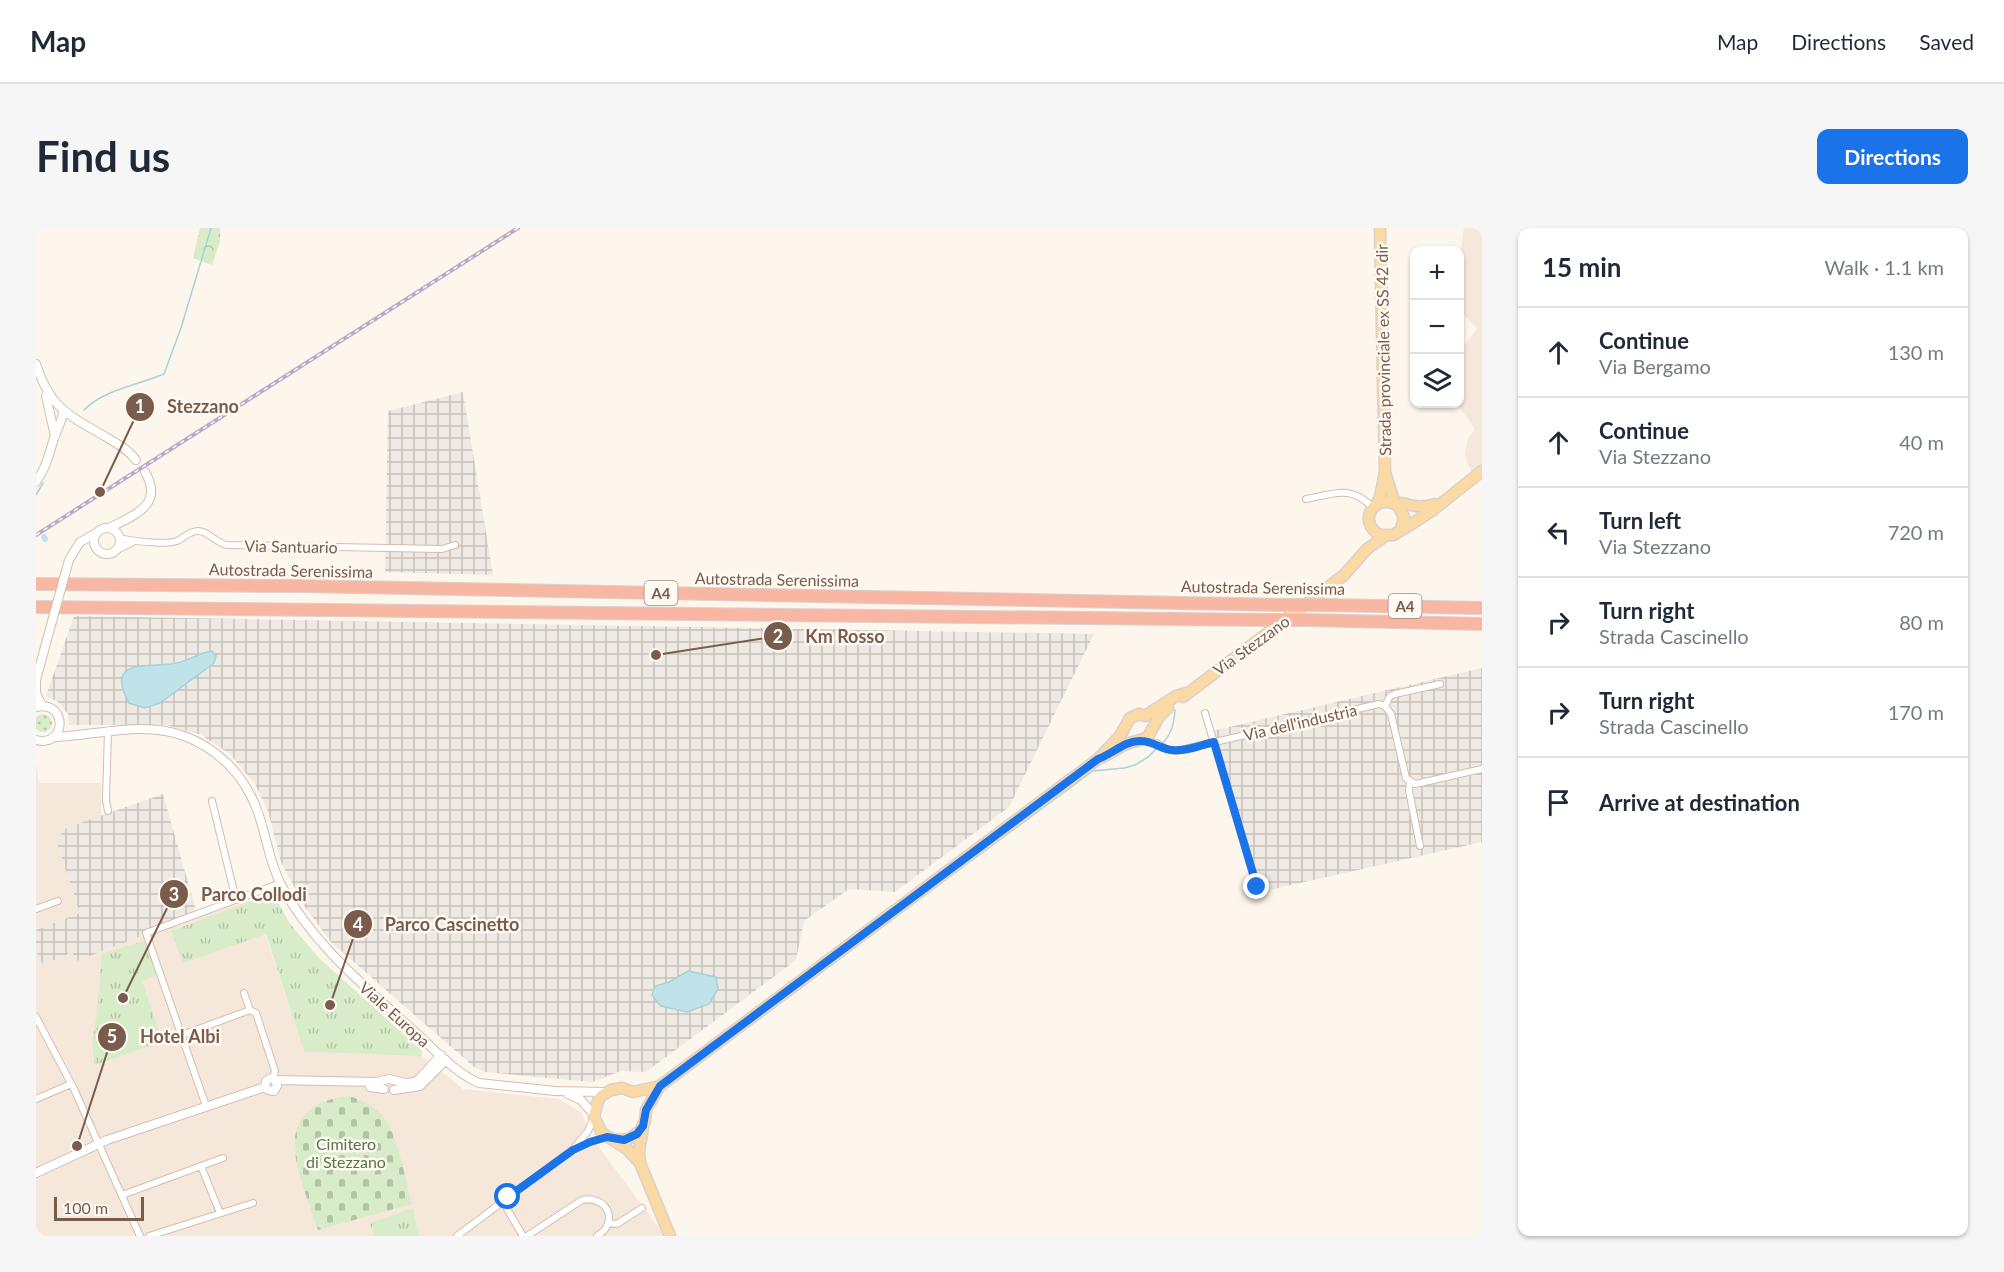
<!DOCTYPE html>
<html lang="en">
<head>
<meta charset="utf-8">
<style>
	:root { --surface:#fff; --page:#f6f6f7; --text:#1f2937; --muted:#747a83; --line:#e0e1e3; --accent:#1a73e8 }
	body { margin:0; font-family:Lato,sans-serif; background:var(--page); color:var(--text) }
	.controls { position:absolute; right:18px; top:18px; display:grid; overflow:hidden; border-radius:12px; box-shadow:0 2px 4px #0004 }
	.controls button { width:54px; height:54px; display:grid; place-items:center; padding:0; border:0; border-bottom:2px solid var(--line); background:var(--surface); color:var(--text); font:30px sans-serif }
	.scale { position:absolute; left:18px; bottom:15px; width:90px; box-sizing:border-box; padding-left:6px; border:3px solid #7a5c4d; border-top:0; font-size:16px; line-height:21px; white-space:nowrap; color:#7a5c4d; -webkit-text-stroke:4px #fffaf3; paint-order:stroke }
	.stop { position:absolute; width:18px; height:18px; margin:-14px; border:4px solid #1a73e8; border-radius:50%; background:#fff }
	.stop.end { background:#1a73e8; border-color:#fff; box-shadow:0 2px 6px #0008 }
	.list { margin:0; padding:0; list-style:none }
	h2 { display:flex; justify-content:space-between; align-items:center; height:78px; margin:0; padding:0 24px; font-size:26px }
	h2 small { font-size:20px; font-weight:400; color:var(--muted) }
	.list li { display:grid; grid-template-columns:39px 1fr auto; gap:18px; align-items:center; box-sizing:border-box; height:90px; padding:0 24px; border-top:2px solid var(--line) }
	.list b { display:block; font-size:22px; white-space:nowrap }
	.list p { margin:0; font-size:20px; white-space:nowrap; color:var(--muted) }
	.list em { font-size:20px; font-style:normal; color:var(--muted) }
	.icon { flex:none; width:33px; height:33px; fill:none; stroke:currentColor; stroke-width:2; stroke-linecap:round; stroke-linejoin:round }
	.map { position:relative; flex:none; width:1446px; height:1008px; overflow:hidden; border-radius:12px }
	header { display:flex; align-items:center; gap:36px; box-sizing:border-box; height:84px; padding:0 30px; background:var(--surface); border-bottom:2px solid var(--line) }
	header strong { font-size:28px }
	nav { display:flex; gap:33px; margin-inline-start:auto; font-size:21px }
	.intro { display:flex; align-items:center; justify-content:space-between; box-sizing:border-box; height:144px; padding:0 36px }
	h1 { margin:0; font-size:42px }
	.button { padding:15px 27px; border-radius:12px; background:var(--accent); color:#fff; font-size:21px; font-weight:700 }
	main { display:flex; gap:36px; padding:0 36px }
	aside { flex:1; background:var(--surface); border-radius:12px; box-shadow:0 2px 4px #0004 }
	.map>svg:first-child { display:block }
	.residential { fill:#f5e8da }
	.industrial { fill:url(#industrial-grid) }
	.grass { fill:url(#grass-dots) }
	.forest { fill:url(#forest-crowns) }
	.cemetery { fill:url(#cemetery-stones) }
	.park { fill:url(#park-tufts) }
	.pitch { fill:#d8ecc9 }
	.water { fill:#bfe3e8; stroke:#a5d3da; stroke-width:1.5 }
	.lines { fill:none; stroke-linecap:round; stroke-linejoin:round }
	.stream { stroke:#a5d3da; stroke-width:1.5 }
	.canal { stroke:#bfe3e8; stroke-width:6 }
	.minor-casing { stroke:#d1beb0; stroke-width:8 }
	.tertiary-casing { stroke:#d1beb0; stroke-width:10 }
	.primary-casing { stroke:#dad1cd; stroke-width:13 }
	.motorway-casing { stroke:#dad1cd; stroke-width:14 }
	.minor { stroke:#fff; stroke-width:6 }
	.tertiary { stroke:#fff; stroke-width:8 }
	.primary { stroke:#fbd9a5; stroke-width:10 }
	.motorway { stroke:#f7b7a3; stroke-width:12 }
	.rail-casing { stroke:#b9a8c9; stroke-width:4 }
	.rail { stroke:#fffaf3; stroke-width:1.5; stroke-dasharray:4.5; stroke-linecap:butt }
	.tertiary-bridge-casing { stroke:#d1beb0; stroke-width:10; stroke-linecap:butt }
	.motorway-bridge-casing { stroke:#dad1cd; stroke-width:14; stroke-linecap:butt }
	.tertiary-bridge { stroke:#fff; stroke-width:8 }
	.motorway-bridge { stroke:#f7b7a3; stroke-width:12 }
	.route { stroke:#1a73e8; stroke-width:8 }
	.labels { text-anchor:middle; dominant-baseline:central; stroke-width:5; stroke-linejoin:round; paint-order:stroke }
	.shield { fill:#fffaf3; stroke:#a28b7f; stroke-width:1.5 }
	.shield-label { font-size:15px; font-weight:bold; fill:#7a5c4d }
	.street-label { font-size:16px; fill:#7a5c4d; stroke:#fffaf3 }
	.park-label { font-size:16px; fill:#537a41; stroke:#fffaf3 }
	.leader { fill:none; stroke:#7a5c4d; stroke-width:2 }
	.callout-dot { fill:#7a5c4d; stroke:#fffaf3; stroke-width:2 }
	.mark-label { font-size:18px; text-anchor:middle; font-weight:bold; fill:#fff }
	.callout-label { font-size:18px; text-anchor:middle; font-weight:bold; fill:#7a5c4d; stroke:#fffaf3; stroke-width:5; stroke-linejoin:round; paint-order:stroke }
</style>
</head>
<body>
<header>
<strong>Map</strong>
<nav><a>Map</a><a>Directions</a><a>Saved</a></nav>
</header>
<div class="intro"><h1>Find us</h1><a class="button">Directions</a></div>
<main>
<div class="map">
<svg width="1446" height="1008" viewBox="0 0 1446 1008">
	<defs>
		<pattern id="industrial-grid" width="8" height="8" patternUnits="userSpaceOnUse" patternTransform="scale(1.5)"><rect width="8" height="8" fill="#efe9e4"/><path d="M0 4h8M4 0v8" fill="none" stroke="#c7c0bb"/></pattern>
		<pattern id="grass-dots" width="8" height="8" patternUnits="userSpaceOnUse" patternTransform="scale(1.5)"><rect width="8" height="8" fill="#d8ecc9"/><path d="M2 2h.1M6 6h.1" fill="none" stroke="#b4c2a5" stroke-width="1.8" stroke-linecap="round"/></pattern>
		<pattern id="forest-crowns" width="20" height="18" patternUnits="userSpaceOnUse" patternTransform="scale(1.5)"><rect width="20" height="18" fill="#d8ecc9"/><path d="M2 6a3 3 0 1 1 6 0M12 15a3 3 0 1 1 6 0" fill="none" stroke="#b4c2a5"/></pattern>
		<pattern id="cemetery-stones" width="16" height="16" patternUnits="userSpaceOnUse" patternTransform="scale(1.5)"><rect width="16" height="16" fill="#d8ecc9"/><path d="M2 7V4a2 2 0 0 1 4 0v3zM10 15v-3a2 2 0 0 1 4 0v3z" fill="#b4c2a5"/></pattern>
		<pattern id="park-tufts" width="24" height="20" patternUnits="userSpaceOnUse" patternTransform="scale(1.5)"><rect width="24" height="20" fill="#d8ecc9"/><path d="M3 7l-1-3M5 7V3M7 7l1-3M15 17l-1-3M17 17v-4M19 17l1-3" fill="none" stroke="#b4c2a5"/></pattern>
	</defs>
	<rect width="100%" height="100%" fill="#fdf6ec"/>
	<path class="residential" d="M 1428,0 L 1446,0 L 1446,238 L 1436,246 L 1429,227 L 1431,212 L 1439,201 L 1421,176 L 1424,176 L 1424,122 L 1441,101 L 1424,82 L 1427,52 L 1424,46 L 1424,25 Z
		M 0,535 L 3,555 L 65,555 L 65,589 L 30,600 L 20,613 L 44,685 L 0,702 Z
		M 218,672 L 268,824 L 386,828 L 427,861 L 523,871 L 546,885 L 554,907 L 629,1008 L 0,1008 L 0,724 L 7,737 L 36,723 L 41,733 L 157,688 Z"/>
	<path class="industrial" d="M 427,164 L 457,347 L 349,344 L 352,183 Z
		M 38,388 L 1058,406 L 973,579 L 859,664 L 813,661 L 768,693 L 760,732 L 610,844 L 585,843 L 556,854 L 449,844 L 438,839 L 295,714 L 269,679 L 245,634 L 232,583 L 219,556 L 194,526 L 165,507 L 131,497 L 33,497 L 32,486 L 22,474 L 10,468 Z
		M 1446,440 L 1446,614 L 1219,665 L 1172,504 Z
		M 127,566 L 159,679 L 157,688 L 41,733 L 36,724 L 7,737 L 0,724 L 0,702 L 44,685 L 20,613 L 30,600 Z"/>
	<path class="grass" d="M-2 495a9 9 0 1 1 18 0a9 9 0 1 1-18 0Z"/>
	<path class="forest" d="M 164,0 L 184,0 L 184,13 L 176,37 L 157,30 Z"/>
	<path class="cemetery" d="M 313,868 C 325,872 337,877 346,887 C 362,906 369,951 376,976 L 282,1002 C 265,948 227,878 313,868 Z"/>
	<path class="park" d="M 237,665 L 254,696 L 284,731 L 386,823 L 386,828 L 268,824 L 230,706 L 147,735 L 135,703 Z
		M 108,713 L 121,747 L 106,753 L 125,810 L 140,805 L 141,808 L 59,837 C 54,813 58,806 61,784 C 63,765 64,746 66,726 Z
		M 377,980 L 383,1008 L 338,1008 L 334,995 Z"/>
	<path class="pitch" d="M 99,726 L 103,738 L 81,747 L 76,735 Z
		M 113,784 L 122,811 L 85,824 L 75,797 Z"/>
	<path class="water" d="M 176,423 L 180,428 L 178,435 L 124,475 L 109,480 L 93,475 C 69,432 108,439 135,436 C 149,435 162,425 176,423 Z
		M 652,743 L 680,749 L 682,761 L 673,776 L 651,784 L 625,778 L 616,767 L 619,758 L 633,754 Z"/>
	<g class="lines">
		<path class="stream" d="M 48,182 C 67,162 102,157 128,146 L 145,100 L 175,0
			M 0,267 L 7,255
			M 1126,516 C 1136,505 1138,496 1139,482
			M 909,652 L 1057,543 L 1088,540 L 1099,537 L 1112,529 L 1122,519"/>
		<path class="canal" d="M 8,309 L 9,311"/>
		<defs>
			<path id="minor" d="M 1270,271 C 1298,266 1315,256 1337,280
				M 84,310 C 95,313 130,317 141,313 C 148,310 153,303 162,303 C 173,303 179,315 191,317 L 406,321 L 419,317
				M 81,322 L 97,314
				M 1349,478 L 1354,468 L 1359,466 L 1404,456
				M 1169,485 L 1221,659
				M 72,503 L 70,572 L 72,583
				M 1105,513 L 1121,515 L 1130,521 L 1140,523 L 1343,476 L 1349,478 L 1355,486 L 1370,550 L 1379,556 L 1384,555 L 1446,541
				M 1374,554 L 1373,563 L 1384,618
				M 176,573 L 200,672
				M 0,681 L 22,673
				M 208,765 L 214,782
				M 0,789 L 38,861 L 104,1008
				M 146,807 L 214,782 L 220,785 L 239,843 L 237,851
				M 0,871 L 35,856
				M 170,878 L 110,705 L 245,655
				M 539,919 L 552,903 L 558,889
				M 165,938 L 184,985
				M 86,967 L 187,930
				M 467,974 L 487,1008
				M 573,995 L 581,996 L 606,980
				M 113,1008 L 217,975
				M 421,1008 L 536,922 L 554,914 L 571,909
				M 491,1008 L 546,972 C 571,967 584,994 561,1008"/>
			<path id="tertiary" d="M 0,136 C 14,180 32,187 70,209 C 81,216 92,221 100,232
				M 10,168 L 19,208
				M 0,254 C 10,240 13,227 18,210 C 21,201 26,194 27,184
				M 73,300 C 96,288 129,278 109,244
				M58 313a13 13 0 1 1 26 0a13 13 0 1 1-26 0Z
				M 33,332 L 44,314 L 62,304
				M 0,451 L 0,465 L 6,478
				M 0,452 L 15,397
				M 0,479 C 32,472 31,520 0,512
				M 17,509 C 60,508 106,492 148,508 C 181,520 207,546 220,579 C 230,604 232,631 245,657 C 278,718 329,758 379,804 C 398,821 419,845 443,855 L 519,863 L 570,864
				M 229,859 L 230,853 L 235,850 L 241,852 L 340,854 L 353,851 L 369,855 L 379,854 L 385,849 L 405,827
				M 334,859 L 348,861
				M 358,862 L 384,858 L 410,832
				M 532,866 L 545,872 L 558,887
				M 0,945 L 71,912 L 223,861 L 229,859 L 232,862 L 238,863 L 241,858 L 239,852"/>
			<path id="primary" d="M 1349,244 L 1359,276
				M 1340,277 L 1344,269 L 1349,244 L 1344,0
				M 1362,278 L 1367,275 C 1378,279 1387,280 1399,276
				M 1365,301 L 1368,289 L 1362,278 C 1339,263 1320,294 1344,307 L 1357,307 L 1371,299 L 1397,282 L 1446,243
				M 1147,469 L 1308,347 L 1331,321 L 1348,309
				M 1067,529 L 1090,516 L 1111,510 L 1123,489 L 1132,480
				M 578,912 L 593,911 L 604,903 L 609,893 L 610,882 L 624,858
				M 604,935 L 603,923 L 607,900
				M 634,1008 L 604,935 L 591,921 L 566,905 L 558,889 L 562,873 L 565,868 L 575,862 L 586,860 L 597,864 L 624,858 L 1062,531 L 1084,508 L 1094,490 L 1103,486 L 1109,488 L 1140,468 L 1150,465"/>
			<path id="motorway" d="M 0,356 L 265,358 L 1251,377
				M 1292,377 L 1446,380
				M 0,379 L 1230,392
				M 1271,392 L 1446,396"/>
		</defs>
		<use href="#minor" class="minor-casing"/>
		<use href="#tertiary" class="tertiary-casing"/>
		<use href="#primary" class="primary-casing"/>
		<use href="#motorway" class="motorway-casing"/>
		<use href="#minor" class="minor"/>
		<use href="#tertiary" class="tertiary"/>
		<use href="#primary" class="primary"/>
		<use href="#motorway" class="motorway"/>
		<defs>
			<path id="rail" d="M 0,307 L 482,0"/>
		</defs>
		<use href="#rail" class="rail-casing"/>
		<use href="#rail" class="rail"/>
		<defs>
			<path id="tertiary-bridge" d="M 15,397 L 33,332"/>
			<path id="motorway-bridge" d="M 1251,377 L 1292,377
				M 1230,392 L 1271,392"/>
		</defs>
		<use href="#tertiary-bridge" class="tertiary-bridge-casing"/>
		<use href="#motorway-bridge" class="motorway-bridge-casing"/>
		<use href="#tertiary-bridge" class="tertiary-bridge"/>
		<use href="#motorway-bridge" class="motorway-bridge"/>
	</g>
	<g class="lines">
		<path class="route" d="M 472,969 L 537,922 L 554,914 L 571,909 L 588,912 L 601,906 L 607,898 L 610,882 L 624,858 L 1062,531 C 1076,526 1090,512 1105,513 C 1117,513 1127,522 1136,522 C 1149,524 1165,517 1178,514 L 1221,659"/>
	</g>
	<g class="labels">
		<g class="shield">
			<rect x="608.5" y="353" width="33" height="24" rx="4.5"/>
			<rect x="1352.5" y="366" width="33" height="24" rx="4.5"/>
		</g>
		<g class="shield-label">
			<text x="625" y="365">A4</text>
			<text x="1369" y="378">A4</text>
		</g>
		<g class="street-label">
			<text transform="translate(1347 122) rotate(-91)">Strada provinciale ex SS 42 dir</text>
			<text transform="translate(255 318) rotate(1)">Via Santuario</text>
			<text transform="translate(255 342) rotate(1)">Autostrada Serenissima</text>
			<text transform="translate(741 351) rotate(1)">Autostrada Serenissima</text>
			<text transform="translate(1227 359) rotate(1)">Autostrada Serenissima</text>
			<text transform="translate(1215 417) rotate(-36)">Via Stezzano</text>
			<text transform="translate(1264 494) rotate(-13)">Via dell'industria</text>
			<text transform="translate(359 786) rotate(42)">Viale Europa</text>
		</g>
		<g class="park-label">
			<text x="310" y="915">Cimitero<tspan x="310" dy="18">di Stezzano</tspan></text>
		</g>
	</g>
	<path class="leader" d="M64 264L104 179M620 427L742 408M87 770L138 666M294 777L322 696M41 918L76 809"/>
	<g class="callout-dot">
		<circle cx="64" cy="264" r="6"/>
		<circle cx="620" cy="427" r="6"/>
		<circle cx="87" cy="770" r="6"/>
		<circle cx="294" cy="777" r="6"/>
		<circle cx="41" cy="918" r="6"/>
		<circle cx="104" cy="179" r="15"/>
		<circle cx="742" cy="408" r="15"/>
		<circle cx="138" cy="666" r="15"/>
		<circle cx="322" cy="696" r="15"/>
		<circle cx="76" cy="809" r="15"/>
	</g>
	<g class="mark-label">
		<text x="104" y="185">1</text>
		<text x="742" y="415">2</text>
		<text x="138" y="673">3</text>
		<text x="322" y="703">4</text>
		<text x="76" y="815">5</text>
	</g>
	<g class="callout-label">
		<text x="167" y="185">Stezzano</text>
		<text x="809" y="415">Km Rosso</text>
		<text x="218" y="673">Parco Collodi</text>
		<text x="416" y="703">Parco Cascinetto</text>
		<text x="144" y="815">Hotel Albi</text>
	</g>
</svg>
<div class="controls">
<button>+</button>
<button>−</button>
<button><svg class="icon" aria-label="layers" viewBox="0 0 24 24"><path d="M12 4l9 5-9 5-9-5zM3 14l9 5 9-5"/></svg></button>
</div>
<div class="scale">100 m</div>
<div class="stop" style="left:472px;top:969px"></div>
<div class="stop end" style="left:1221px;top:659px"></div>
</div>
<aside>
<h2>15 min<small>Walk · 1.1 km</small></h2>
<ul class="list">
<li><svg class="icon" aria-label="ahead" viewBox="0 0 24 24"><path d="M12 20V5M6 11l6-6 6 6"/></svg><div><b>Continue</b><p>Via Bergamo</p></div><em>130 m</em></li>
<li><svg class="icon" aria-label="ahead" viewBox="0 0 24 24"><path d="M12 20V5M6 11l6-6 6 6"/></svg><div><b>Continue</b><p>Via Stezzano</p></div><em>40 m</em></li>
<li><svg class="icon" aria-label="left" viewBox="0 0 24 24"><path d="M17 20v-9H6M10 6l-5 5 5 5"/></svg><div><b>Turn left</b><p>Via Stezzano</p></div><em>720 m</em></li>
<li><svg class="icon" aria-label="right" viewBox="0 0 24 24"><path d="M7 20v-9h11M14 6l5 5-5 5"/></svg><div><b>Turn right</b><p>Strada Cascinello</p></div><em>80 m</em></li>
<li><svg class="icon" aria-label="right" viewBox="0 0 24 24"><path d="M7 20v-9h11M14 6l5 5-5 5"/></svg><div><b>Turn right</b><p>Strada Cascinello</p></div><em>170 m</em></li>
<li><svg class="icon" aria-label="arrive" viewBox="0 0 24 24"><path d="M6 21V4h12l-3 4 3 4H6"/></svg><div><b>Arrive at destination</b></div></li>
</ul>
</aside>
</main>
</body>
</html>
